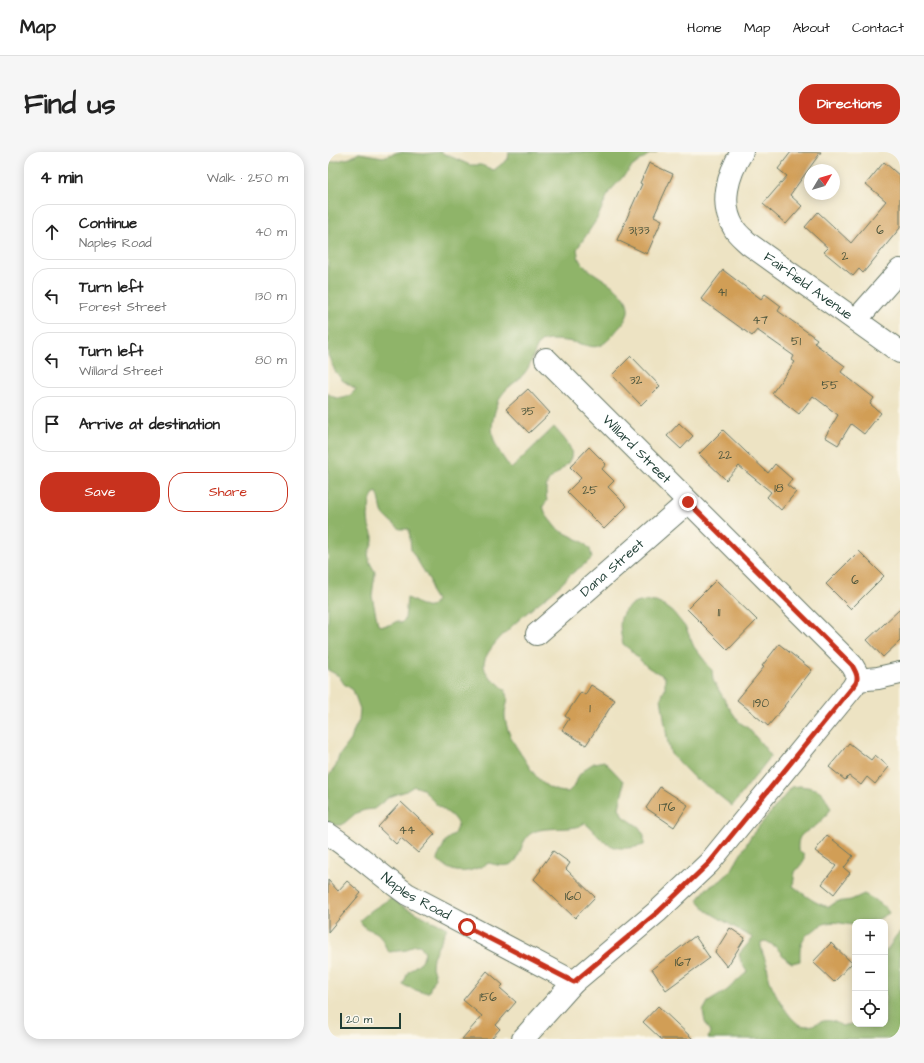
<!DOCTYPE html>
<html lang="en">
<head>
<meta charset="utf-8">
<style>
	:root { --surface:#fff; --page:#f6f6f6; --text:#222; --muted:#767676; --line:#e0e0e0; --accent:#c8321e }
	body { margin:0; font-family:"Architects Daughter",sans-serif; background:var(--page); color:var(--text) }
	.controls { position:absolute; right:12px; bottom:12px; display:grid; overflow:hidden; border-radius:8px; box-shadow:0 2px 10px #0003 }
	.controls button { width:36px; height:36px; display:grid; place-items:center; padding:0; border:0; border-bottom:1px solid var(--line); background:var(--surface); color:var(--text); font:20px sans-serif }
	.compass { position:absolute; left:476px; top:12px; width:36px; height:36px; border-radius:50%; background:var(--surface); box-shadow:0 2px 10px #0003; rotate:52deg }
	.scale { position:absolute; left:12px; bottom:10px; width:61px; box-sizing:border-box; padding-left:4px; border:2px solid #1f3d34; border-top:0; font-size:11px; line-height:14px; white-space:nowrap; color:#1f3d34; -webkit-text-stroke:3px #fbf7ec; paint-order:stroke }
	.stop { position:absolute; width:12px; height:12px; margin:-9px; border:3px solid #c8321e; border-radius:50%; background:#fff }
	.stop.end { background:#c8321e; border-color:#fff; box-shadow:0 1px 4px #0008 }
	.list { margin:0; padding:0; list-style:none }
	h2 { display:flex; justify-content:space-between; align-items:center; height:52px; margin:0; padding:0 16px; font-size:17px }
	h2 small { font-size:13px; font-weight:400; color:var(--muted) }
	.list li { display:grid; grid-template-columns:26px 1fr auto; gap:12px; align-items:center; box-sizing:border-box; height:56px; margin:0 8px 8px; padding:0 8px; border:1px solid var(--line); border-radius:16px }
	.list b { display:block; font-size:15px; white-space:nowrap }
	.list p { margin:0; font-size:13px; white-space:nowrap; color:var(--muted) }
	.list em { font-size:13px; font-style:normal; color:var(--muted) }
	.actions { display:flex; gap:8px; padding:12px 16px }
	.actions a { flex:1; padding:9px 0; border:1px solid var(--accent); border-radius:16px; text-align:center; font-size:14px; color:var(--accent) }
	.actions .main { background:var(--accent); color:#fff }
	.icon { flex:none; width:22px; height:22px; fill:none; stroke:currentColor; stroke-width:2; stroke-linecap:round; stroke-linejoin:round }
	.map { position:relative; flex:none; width:572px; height:887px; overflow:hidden; border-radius:16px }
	header { display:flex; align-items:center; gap:24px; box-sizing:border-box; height:56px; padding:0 20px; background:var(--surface); border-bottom:1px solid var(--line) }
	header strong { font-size:19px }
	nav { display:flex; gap:22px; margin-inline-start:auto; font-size:14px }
	.intro { display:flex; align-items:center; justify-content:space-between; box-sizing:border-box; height:96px; padding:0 24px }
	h1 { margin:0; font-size:28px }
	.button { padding:10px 18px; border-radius:16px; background:var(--accent); color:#fff; font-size:14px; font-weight:700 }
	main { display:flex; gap:24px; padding:0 24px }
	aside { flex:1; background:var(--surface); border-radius:16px; box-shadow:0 2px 10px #0003 }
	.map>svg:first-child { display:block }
	.forest { fill:#8fb469; stroke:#57784e; fill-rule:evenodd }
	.building { fill:#d19e56 }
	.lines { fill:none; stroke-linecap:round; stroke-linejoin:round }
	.minor-casing { stroke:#677766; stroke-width:24 }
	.minor { stroke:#fff; stroke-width:22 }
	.route { stroke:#c8321e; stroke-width:5 }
	.labels { text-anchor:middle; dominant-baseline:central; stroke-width:3.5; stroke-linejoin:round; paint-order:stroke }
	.number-label { font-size:12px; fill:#4c553c }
	.street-label { font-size:14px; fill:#1f3d34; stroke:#fbf7ec }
</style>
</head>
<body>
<header>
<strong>Map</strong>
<nav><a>Home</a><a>Map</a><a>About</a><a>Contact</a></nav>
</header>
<div class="intro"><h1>Find us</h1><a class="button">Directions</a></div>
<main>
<aside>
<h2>4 min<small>Walk · 250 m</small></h2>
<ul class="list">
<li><svg class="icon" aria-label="ahead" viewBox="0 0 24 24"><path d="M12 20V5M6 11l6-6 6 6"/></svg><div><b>Continue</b><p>Naples Road</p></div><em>40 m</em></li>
<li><svg class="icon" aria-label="left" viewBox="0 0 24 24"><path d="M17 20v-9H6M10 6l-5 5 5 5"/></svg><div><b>Turn left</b><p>Forest Street</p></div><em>130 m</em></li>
<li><svg class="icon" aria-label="left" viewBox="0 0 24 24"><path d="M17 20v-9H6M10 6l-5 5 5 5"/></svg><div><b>Turn left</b><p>Willard Street</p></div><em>80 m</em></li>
<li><svg class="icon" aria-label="arrive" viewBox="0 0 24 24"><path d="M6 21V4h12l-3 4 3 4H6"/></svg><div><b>Arrive at destination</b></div></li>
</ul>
<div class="actions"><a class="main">Save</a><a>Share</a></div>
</aside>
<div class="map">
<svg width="572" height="887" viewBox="0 0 572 887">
	<rect width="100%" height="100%" fill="#fbf7ec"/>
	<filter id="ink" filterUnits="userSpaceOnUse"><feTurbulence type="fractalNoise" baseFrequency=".025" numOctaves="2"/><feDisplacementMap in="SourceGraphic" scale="8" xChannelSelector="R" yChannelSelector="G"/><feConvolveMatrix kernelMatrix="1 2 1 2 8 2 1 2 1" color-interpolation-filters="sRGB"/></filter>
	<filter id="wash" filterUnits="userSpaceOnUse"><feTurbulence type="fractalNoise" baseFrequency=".012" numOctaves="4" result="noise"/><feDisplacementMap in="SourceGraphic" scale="16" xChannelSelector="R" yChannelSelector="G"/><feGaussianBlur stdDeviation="0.9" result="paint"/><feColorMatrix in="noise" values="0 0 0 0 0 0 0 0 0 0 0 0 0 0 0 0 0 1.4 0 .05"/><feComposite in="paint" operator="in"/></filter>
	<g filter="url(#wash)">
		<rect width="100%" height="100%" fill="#ede3c3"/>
		<path class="forest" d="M 71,0 L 96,2 L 112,0 L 142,13 L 153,13 L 166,18 L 180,7 L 181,0 L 329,0 L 320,3 L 305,14 L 281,40 L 269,67 L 249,97 C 250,101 250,106 252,109 C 262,124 303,136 300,160 C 299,167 293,174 289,178 C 284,184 278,192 270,194 C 265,196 258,193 252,192 C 243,189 222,186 213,190 C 207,194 204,212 198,219 C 192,228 183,232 176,240 C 172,244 170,251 168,256 C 159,284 167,294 183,317 L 226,275 C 232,282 240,290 243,298 C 247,312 226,321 220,330 C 217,336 218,343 219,349 L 215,354 L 218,363 L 229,377 L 255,390 L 262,397 L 264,406 C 257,413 249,417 242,423 C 238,427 234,432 229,436 C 214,449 153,494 156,514 C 158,528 174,530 179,542 C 181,547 178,554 177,560 C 176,573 184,589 191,599 C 204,618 213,640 240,640 L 247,633 L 251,623 L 258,616 L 266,611 L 276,609 L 295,629 L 295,638 L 291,656 L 295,664 L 311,675 L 316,683 L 316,693 C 304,696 289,699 278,691 C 270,686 265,677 257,671 C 254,672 251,675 248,675 C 236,678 212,674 202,682 C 186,696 198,722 161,711 C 141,721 125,725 109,707 L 118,688 L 126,682 L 130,672 L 124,664 L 108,652 L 95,637 L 86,634 L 78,639 L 61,645 L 46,657 L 37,658 L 28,661 L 14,673 L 4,673 L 0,670 L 0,625 L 8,614 L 11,604 L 23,588 L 26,578 L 31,568 L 32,557 L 25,538 L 16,532 L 11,524 L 0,518 L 0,241 C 9,250 21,247 28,237 L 14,228 L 7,219 L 0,203 L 0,11 L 22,6 L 31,1 L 55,5 ZM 49,340 C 52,346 52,352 54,359 C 55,364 67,373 72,377 L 81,377 L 83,398 L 102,429 L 103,440 L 108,448 C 101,464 90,449 79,446 L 77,467 L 73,471 L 69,469 C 63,473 57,475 50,473 L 44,444 L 47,420 L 42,411 L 40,402 L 45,389 L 45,384 L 41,374 L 40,365 L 42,350 L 45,342 Z
			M 317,449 L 328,450 L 337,454 L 345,460 L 358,476 L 366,495 L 384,518 L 385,528 L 400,554 L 411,570 L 420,576 L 433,591 L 443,604 L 404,654 L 383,637 L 365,625 L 343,602 L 340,592 L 333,546 L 337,536 L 337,525 C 330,520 322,518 317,513 C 309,506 304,498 295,492 C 289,469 291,453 317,449 Z
			M 472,634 C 493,637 494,637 503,657 C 499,662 495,668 490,672 C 478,682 469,679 470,698 L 476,702 L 476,709 L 467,720 L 465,734 C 477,743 487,752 501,755 L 508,750 L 523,748 L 536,742 C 545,747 556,752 561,761 L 551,767 L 545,769 L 527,770 L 527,772 L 524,773 C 506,770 499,767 485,779 C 482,781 479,782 477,785 C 471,792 472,801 472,809 L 464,811 L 458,807 L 448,795 L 438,789 L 433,790 C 432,797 437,806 439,813 C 440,817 440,822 441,826 C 444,837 462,870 473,873 C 489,878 494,860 514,874 L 527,871 L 527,872 L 557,872 L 557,849 L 559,846 L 557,841 L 557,799 C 564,794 565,785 572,780 L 572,884 L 570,887 L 380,887 L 382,880 L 377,870 L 375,859 L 380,850 L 398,839 L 419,820 L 413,810 L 411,802 L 425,786 L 379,759 L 370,748 L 378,737 L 392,729 L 403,719 L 423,684 L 464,635 Z
			M 63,746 L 76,755 L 119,776 L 105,805 L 104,815 L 107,825 L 104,831 L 101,840 L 93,840 L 75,833 L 80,820 L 94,809 L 97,800 L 92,793 L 86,793 L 79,798 L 61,800 C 56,795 56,786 49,781 C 42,776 36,779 32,768 L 44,758 Z"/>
		<g id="blocks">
			<path class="building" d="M 463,0 L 493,0 L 462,43 L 474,54 L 458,72 L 435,52 L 459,24 L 450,17 Z
				M 556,10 L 572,24 L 572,76 L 535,121 L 531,117 L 525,124 L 496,100 L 500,96 L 477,75 L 490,60 L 523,91 L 558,49 L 538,32 Z
				M 321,11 L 345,22 L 326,64 L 334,68 L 319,102 L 289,88 L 314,32 L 312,31 Z
				M 395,118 L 433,147 L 437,142 L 453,154 L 450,159 L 489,187 L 486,191 L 517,214 L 513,220 L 546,246 L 542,252 L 553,261 L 536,282 L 523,272 L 510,293 L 497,285 L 510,263 L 485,244 L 471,262 L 444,241 L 467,210 L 464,208 L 466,204 L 429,178 L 424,184 L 373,147 Z
				M 303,204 L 332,234 L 313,253 L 284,223 Z
				M 200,237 L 222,261 L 201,281 L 178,257 Z
				M 351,271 L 365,284 L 353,297 L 339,284 Z
				M 395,278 L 440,321 L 447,312 L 464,327 L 459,333 L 468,340 L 453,358 L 439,345 L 443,340 L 411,314 L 398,328 L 371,302 Z
				M 261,295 L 278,312 L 274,317 L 286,329 L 280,335 L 299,354 L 276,377 L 239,340 L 253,326 L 242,315 Z
				M 531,399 L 556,424 L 523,457 L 498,432 Z
				M 388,428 L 429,468 L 400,498 L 359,457 Z
				M 572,457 L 572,489 L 555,505 L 539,488 Z
				M 451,492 L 484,518 L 456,554 L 457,554 L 440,574 L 409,548 L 436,515 L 434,514 Z
				M 263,533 L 287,548 L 258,593 L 234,578 L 241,567 L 237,564 L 253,540 L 257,543 Z
				M 521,591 L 543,608 L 547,603 L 561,615 L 547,632 L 539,625 L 533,633 L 521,624 L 517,628 L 501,615 Z
				M 332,635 L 360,653 L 346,675 L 318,656 Z
				M 73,650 L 107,682 L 90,701 L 73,686 L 68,692 L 50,675 Z
				M 499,683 L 525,704 L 516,716 L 522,721 L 506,742 L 494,732 L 508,714 L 487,699 Z
				M 225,699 L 242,711 L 238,717 L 267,745 L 247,766 L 206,727 L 213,718 L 212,717 Z
				M 0,728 L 10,739 L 19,729 L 33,741 L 0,780 Z
				M 402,776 L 417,786 L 399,815 L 387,800 Z
				M 367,784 L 382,806 L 338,838 L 324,817 Z
				M 503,791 L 524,811 L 506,830 L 485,810 Z
				M 159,819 L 175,833 L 172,836 L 188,850 L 168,873 L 172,877 L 163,887 L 134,887 L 154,864 L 135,848 Z
				M 330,854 L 365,887 L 333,887 L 315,870 Z"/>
		</g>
	</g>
	<g filter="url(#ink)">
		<use href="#blocks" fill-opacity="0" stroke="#677766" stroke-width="1"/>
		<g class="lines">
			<defs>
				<g id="minor">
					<path id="s1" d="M 414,0 C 400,22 391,52 406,76 C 409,82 416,87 421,92 L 572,200"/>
					<path d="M 528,168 L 572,118"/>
					<path id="s2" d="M 218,207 L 524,513 L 528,520 L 529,528"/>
					<path id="s3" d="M 209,482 L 360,350"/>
					<path d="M 529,528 L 550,526 L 572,521"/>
					<path id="s4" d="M 0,682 C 28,700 52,723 79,742 L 246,830"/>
					<path d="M 195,887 L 246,830 L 330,759 L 381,711 L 525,535 L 529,528"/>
				</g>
			</defs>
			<use href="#minor" class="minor-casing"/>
			<use href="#minor" class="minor"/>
		</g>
	</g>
	<g class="lines" filter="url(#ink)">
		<path class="route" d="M 139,775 L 246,830 L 330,760 L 381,711 L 528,531 C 531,524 527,519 524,513 L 360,350"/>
	</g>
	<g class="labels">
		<g class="number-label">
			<text x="311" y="78">31;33</text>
			<text x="552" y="78">6</text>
			<text x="517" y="104">2</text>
			<text x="394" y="140">41</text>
			<text x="432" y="168">47</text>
			<text x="468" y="189">51</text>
			<text x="308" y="228">32</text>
			<text x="502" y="233">55</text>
			<text x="200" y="259">35</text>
			<text x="397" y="303">22</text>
			<text x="451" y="336">18</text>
			<text x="262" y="338">25</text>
			<text x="527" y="428">6</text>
			<text x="391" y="460">11</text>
			<text x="433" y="551">190</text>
			<text x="262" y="556">1</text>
			<text x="339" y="655">176</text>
			<text x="79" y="678">44</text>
			<text x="245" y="744">160</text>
			<text x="355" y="810">167</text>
			<text x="160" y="845">156</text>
		</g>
		<g class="street-label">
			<text stroke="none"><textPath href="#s1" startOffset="175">Fairfield Avenue</textPath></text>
			<text stroke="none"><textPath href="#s2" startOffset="128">Willard Street</textPath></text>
			<text stroke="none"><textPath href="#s3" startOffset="100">Dana Street</textPath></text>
			<text stroke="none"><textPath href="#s4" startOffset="108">Naples Road</textPath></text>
		</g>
	</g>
</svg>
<div class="controls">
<button>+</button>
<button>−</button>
<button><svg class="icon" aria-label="locate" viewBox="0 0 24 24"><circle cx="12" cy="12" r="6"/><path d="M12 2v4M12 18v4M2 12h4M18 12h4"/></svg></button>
</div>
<svg class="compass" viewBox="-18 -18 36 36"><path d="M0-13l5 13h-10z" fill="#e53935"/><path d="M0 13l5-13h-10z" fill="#767676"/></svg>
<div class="scale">20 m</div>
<div class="stop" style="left:139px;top:775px"></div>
<div class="stop end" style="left:360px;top:350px"></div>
</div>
</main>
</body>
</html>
